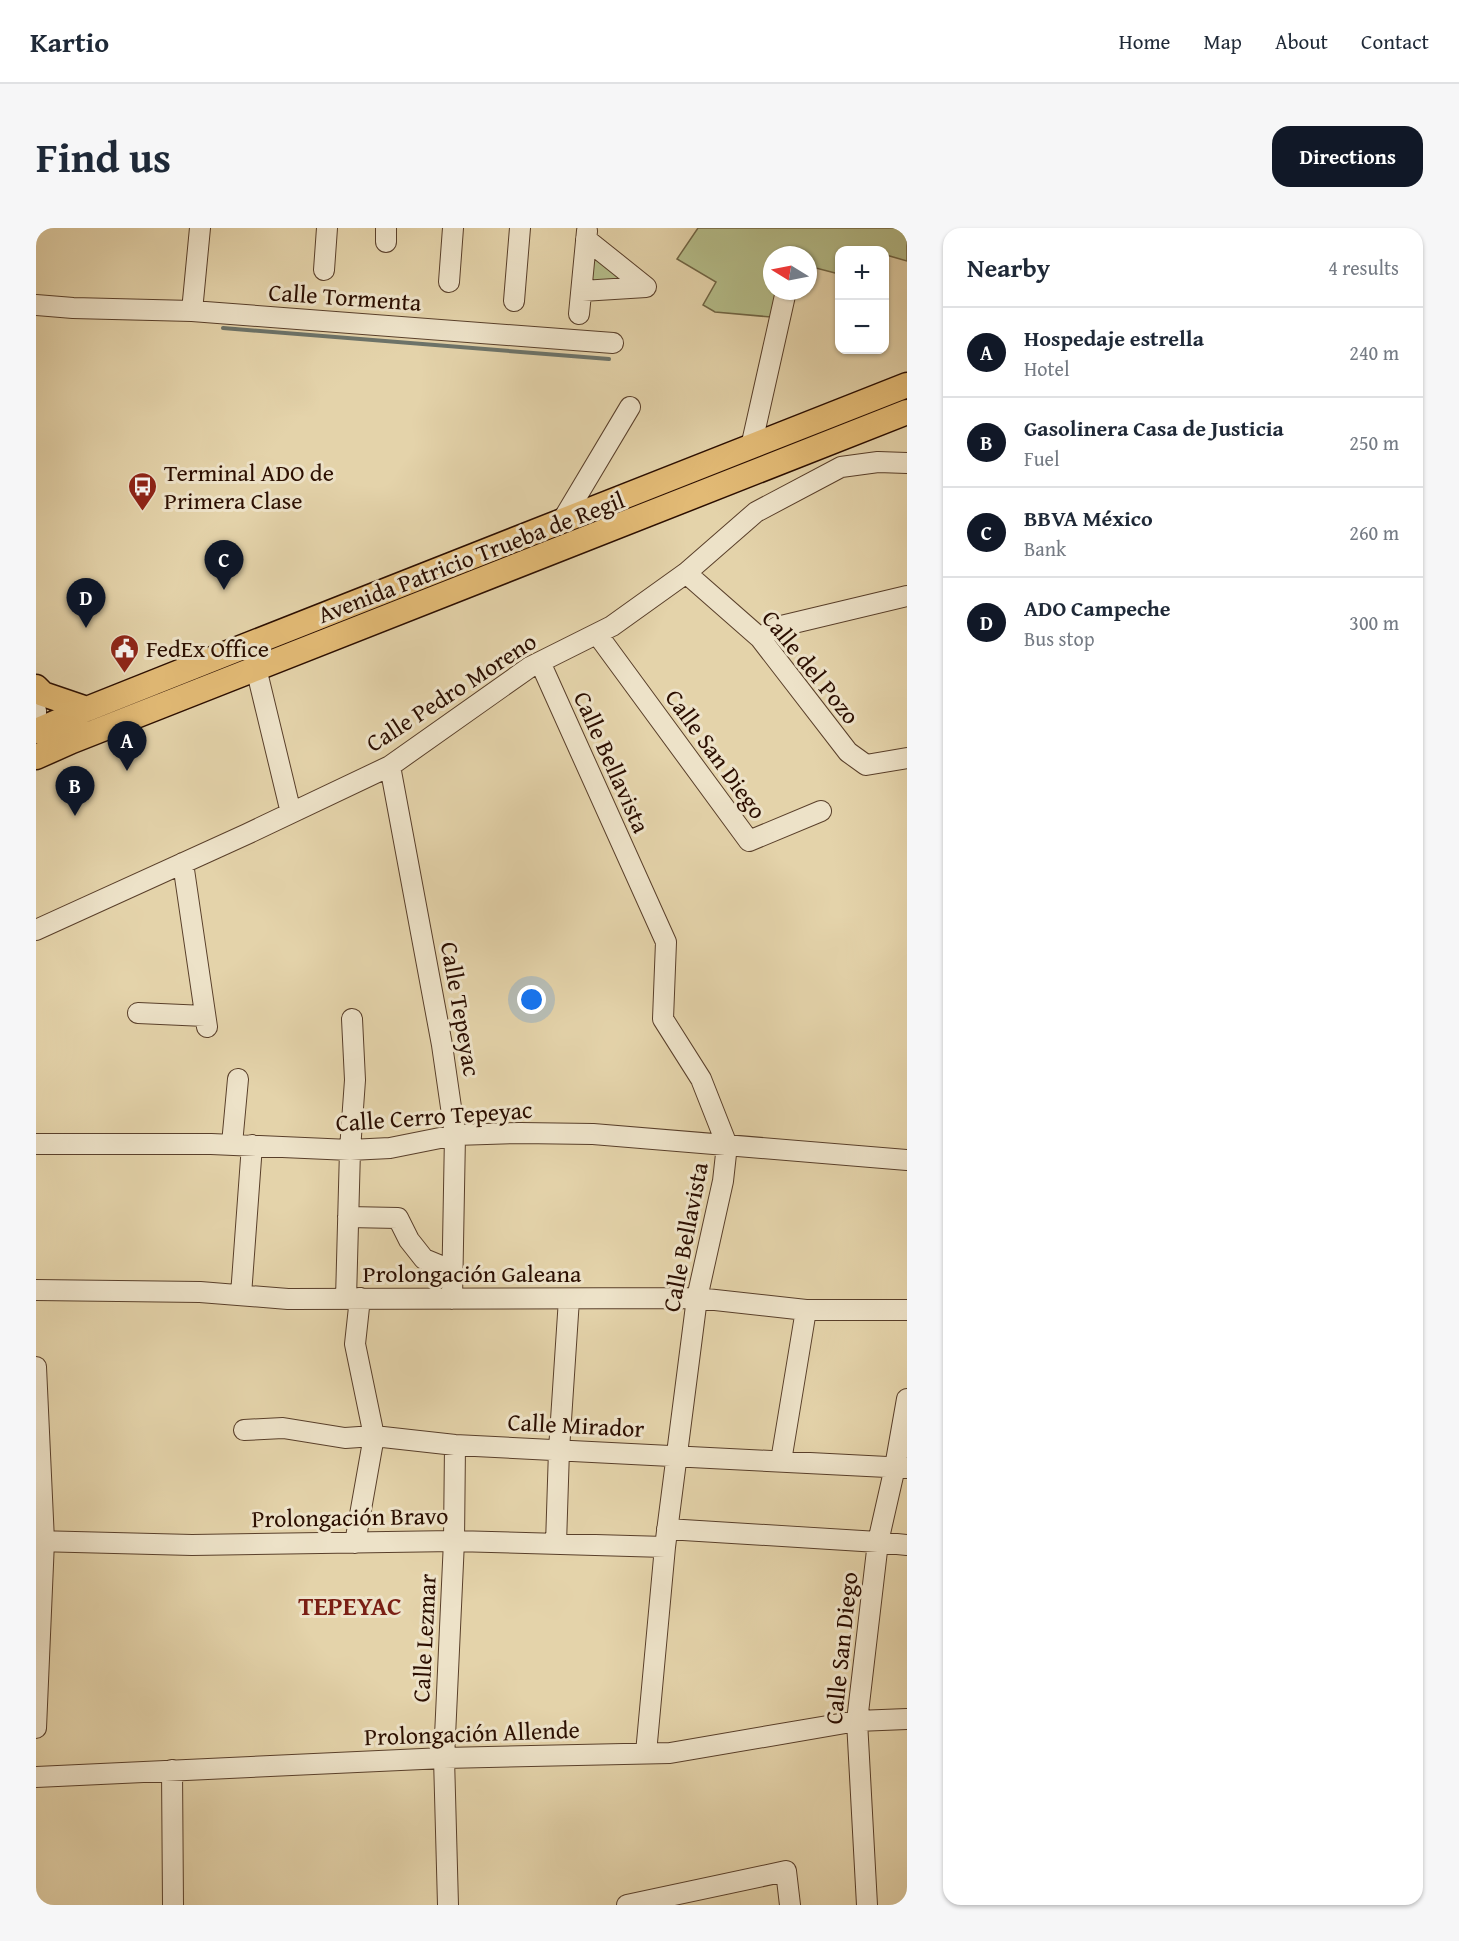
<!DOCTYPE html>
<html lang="en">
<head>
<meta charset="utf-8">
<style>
	:root { --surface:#fff; --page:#f6f6f7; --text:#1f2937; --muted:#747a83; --line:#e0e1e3; --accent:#111827 }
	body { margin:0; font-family:"Gentium Book Plus",serif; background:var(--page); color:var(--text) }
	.controls { position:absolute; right:18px; top:18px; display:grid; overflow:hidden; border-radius:12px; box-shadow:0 2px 4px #0004 }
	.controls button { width:54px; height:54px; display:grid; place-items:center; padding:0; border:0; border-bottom:2px solid var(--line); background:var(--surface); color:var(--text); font:30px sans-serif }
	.compass { position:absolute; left:727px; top:18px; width:54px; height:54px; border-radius:50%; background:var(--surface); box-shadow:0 2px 4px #0004; rotate:280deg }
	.you { position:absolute; left:496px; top:772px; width:21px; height:21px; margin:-15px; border:4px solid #fff; border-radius:50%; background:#1a73e8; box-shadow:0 0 0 9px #1a73e833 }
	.badge { display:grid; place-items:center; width:39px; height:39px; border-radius:50%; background:var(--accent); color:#fff; font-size:20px; font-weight:700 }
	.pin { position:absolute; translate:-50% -50px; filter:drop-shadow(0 2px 3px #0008) }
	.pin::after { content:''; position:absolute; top:32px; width:21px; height:18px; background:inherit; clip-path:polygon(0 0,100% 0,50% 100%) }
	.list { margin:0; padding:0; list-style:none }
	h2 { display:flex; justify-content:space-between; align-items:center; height:78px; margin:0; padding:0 24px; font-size:26px }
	h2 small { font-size:20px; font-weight:400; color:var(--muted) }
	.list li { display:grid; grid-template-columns:39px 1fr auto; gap:18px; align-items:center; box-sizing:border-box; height:90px; padding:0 24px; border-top:2px solid var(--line) }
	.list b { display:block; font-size:22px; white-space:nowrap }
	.list p { margin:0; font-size:20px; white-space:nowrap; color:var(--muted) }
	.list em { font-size:20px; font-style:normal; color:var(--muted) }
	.map { position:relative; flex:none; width:871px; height:1677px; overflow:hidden; border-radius:18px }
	header { display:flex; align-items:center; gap:36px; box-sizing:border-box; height:84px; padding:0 30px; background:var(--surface); border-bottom:2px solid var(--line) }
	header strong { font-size:28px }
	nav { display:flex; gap:33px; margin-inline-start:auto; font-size:21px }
	.intro { display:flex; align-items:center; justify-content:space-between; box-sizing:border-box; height:144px; padding:0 36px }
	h1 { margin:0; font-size:42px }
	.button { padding:15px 27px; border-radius:18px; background:var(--accent); color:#fff; font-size:21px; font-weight:700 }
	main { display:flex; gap:36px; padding:0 36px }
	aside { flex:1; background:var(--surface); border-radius:18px; box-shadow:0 2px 4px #0004 }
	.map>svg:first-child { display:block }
	.green { fill:#b4bc89; stroke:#706544; stroke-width:1.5 }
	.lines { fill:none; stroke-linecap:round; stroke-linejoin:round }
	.stream { stroke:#6c7369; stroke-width:4 }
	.minor-casing { stroke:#593f2a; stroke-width:22 }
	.major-casing { stroke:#2b0e00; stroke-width:27 }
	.minor { stroke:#ede2c8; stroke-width:20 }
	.major { stroke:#e2ba75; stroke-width:24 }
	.labels { text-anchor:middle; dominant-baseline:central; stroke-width:6; stroke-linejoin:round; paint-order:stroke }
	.street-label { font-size:24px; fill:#2b0e00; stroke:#ede2c8 }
	.poi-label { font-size:24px; fill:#2b0e00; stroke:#ede2c8; text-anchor:start }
	.neighbourhood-label { font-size:26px; font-weight:bold; fill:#7a1f14; stroke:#ede2c8 }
</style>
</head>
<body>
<header>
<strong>Kartio</strong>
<nav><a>Home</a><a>Map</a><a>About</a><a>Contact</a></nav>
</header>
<div class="intro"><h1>Find us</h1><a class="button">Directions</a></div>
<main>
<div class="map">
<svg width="871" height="1677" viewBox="0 0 871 1677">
	<rect width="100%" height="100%" fill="#e4d3aa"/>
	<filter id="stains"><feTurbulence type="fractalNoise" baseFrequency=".00333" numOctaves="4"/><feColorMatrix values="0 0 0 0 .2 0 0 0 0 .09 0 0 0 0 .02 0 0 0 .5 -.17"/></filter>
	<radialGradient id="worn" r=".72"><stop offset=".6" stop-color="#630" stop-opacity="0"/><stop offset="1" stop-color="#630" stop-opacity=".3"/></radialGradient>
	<path class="green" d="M 662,0 L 871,0 L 871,33 L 850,27 L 849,29 L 848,22 L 804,22 L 803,46 L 772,38 L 772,27 L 736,27 L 736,63 L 740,63 L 735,89 L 679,84 L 667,77 L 680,54 L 641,31 Z
		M 554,22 L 599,56 L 551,57 Z"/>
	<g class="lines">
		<path class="stream" d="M 187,100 L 573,131"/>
		<defs>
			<path id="minor" d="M 350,14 L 350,0
				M 288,42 L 291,0
				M 413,54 L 417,0
				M 546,63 L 610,59 L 550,11
				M 478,73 L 484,0
				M 0,77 L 37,80 L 156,83 L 577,115
				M 156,83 L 164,0
				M 543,86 L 551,3
				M 715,219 L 750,63
				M 526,293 L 594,179
				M 650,345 L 724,410 L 812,524 L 830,537 L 871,530
				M 561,406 L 713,613 L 785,583
				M 724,410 L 741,399 L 871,368
				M 504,434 L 630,714 L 627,791 L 665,851 L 691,917 L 687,953 L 661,1070 L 629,1319 L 610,1525
				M 220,440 L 255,585
				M 0,482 L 0,487
				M 354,538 L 406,817 L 419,907 L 416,1071
				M 147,635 L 171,799
				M 0,702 L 211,606 L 354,538 L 494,439 L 576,398 L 650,345 L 720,284 L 805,239 L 842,234 L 871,235
				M 102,785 L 169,788
				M 0,916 L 175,916 L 314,922 L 354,920 L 419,907 L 484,905 L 557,906 L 871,932
				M 196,916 L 202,851
				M 312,989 L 362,990 L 373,1012 L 388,1031 L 417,1043
				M 0,1062 L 164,1064 L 252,1071 L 661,1070 L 770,1082 L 871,1082
				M 205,1067 L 216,917
				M 310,1071 L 314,922 L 319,852 L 316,791
				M 0,1139 L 8,1313 L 0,1500
				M 208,1202 L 247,1200 L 309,1210 L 338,1208 L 419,1217 L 871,1240
				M 745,1233 L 770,1082
				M 631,1301 L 842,1314 L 871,1317
				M 0,1313 L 156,1317 L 418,1313 L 629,1319
				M 319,1315 L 338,1208 L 319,1116 L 324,1070
				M 520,1316 L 523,1222 L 533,1071
				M 136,1542 L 137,1677
				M 0,1549 L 408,1530 L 634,1525 L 821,1493 L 871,1491
				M 412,1677 L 408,1530 L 418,1313 L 419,1217
				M 591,1677 L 750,1643 L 754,1677
				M 831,1677 L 821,1493 L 842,1314 L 859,1239 L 871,1171"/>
			<path id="major" d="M 0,459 L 7,466 L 51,481
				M 0,503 L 51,481 L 189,426 L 871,157
				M 0,529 L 36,513 L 871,184"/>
		</defs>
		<use href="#minor" class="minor-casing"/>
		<use href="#major" class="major-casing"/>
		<use href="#minor" class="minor"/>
		<use href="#major" class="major"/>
	</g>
	<defs>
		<symbol id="bus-pin" viewBox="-11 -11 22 30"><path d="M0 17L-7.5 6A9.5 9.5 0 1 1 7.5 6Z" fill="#8f2418" stroke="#ede2c8"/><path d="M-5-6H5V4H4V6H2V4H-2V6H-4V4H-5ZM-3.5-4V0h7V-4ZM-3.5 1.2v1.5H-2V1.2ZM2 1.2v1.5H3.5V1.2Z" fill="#fff"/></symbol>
		<symbol id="civic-pin" viewBox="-11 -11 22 30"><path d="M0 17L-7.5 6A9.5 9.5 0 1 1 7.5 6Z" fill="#8f2418" stroke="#ede2c8"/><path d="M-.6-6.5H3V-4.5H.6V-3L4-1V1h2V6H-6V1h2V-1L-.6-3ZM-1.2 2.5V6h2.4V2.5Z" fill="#fff"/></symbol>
	</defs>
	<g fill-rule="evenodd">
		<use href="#bus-pin" x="90" y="242" width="33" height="45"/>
		<use href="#civic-pin" x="72" y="404" width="33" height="45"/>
	</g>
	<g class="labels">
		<g class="street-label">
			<text transform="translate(309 69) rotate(4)">Calle Tormenta</text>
			<text transform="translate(435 329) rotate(-21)">Avenida Patricio Trueba de Regil</text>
			<text transform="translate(775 439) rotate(51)">Calle del Pozo</text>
			<text transform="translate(415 464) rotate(-33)">Calle Pedro Moreno</text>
			<text transform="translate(680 526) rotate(54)">Calle San Diego</text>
			<text transform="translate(576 534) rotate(66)">Calle Bellavista</text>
			<text transform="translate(425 781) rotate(80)">Calle Tepeyac</text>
			<text transform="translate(398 888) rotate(-4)">Calle Cerro Tepeyac</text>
			<text transform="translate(649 1009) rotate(-79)">Calle Bellavista</text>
			<text x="436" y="1045">Prolongación Galeana</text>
			<text transform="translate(540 1197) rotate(3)">Calle Mirador</text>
			<text transform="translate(314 1289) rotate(-1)">Prolongación Bravo</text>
			<text transform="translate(388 1410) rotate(-87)">Calle Lezmar</text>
			<text transform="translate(805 1420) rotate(-84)">Calle San Diego</text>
			<text transform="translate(436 1505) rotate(-2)">Prolongación Allende</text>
		</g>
		<g class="poi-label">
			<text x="128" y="244">Terminal ADO de<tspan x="128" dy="28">Primera Clase</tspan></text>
			<text x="110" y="420">FedEx Office</text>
		</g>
		<g class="neighbourhood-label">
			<text x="314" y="1377">TEPEYAC</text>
		</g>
	</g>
	<rect width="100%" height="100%" filter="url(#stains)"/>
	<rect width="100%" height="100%" fill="url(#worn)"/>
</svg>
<div class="controls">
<button>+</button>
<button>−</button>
</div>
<svg class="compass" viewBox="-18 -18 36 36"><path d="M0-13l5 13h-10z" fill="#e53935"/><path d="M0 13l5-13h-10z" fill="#747a83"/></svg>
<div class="you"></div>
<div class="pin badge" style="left:91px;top:543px">A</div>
<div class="pin badge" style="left:39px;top:588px">B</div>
<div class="pin badge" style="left:188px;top:362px">C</div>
<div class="pin badge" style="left:50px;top:400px">D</div>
</div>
<aside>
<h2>Nearby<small>4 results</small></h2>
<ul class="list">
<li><span class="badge">A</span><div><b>Hospedaje estrella</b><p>Hotel</p></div><em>240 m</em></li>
<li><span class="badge">B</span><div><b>Gasolinera Casa de Justicia</b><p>Fuel</p></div><em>250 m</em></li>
<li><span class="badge">C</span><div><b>BBVA México</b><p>Bank</p></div><em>260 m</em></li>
<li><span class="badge">D</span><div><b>ADO Campeche</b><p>Bus stop</p></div><em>300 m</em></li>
</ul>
</aside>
</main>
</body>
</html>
